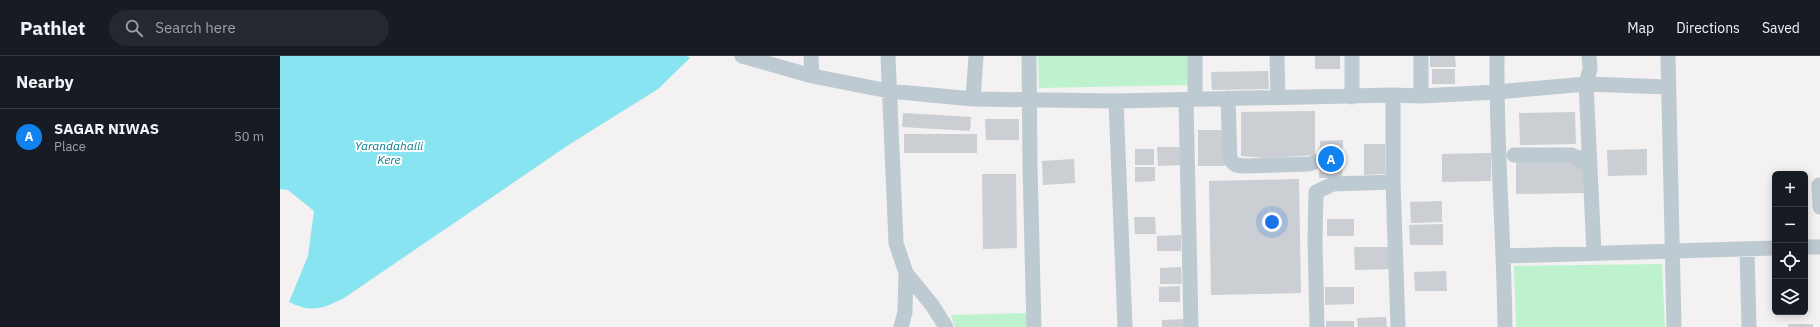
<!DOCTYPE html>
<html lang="en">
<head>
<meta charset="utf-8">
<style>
	:root { --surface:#171b24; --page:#242831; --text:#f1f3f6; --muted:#9ea1a6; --line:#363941; --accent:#1083ee }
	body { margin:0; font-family:"IBM Plex Sans",sans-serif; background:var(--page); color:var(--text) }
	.controls { position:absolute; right:12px; bottom:12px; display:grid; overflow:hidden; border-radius:6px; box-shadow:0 2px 10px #0003 }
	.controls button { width:36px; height:36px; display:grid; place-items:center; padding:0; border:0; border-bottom:1px solid var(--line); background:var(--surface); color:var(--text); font:20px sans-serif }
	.you { position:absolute; left:992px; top:166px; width:14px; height:14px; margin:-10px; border:3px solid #fff; border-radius:50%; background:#1a73e8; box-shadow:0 0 0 6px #1a73e833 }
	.badge { display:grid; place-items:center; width:26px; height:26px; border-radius:50%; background:var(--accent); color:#fff; font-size:13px; font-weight:700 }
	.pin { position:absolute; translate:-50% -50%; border:2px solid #fff; box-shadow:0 1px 4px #0006 }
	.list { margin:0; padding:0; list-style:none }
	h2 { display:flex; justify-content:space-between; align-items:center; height:52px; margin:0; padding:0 16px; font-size:17px }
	h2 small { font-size:13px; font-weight:400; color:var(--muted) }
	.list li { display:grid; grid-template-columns:26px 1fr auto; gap:12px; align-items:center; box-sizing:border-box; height:56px; padding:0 16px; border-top:1px solid var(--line) }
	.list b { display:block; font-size:15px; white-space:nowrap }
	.list p { margin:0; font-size:13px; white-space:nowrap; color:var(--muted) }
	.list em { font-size:13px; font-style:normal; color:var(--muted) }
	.icon { flex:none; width:22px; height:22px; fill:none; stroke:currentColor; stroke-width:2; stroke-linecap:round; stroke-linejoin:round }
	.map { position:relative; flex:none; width:1540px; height:271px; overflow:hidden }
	header { display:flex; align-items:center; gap:24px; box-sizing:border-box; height:56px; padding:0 20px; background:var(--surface); border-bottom:1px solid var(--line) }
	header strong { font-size:19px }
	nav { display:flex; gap:22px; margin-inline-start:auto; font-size:14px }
	.search { width:280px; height:36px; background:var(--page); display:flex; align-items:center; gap:10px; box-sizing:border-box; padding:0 14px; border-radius:22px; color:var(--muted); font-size:15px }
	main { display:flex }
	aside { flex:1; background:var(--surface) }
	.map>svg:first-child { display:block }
	.green { fill:#bef2ce }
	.water { fill:#89e4f1 }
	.building { fill:#cbced3 }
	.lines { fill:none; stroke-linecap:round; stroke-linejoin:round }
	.minor { stroke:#becad1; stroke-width:15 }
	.labels { text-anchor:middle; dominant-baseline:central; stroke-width:4; stroke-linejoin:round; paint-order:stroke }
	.water-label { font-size:12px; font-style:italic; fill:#087c8c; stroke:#fff }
</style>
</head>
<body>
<header>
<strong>Pathlet</strong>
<div class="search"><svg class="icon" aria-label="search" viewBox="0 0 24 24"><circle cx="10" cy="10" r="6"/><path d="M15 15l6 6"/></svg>Search here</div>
<nav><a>Map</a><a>Directions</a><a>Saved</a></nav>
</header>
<main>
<aside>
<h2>Nearby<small></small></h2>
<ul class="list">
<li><span class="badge">A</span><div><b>SAGAR NIWAS</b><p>Place</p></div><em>50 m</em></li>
</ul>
</aside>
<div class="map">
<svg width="1540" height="271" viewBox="0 0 1540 271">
	<rect width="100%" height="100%" fill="#f3f1f1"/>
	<path class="green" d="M 758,0 L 908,0 L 909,29 L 759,32 Z
		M 1382,208 L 1385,271 L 1236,271 L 1234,210 Z
		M 747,257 L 747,271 L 675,271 L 671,259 Z"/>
	<path class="water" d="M 0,0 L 407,0 L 410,2 L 378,33 L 290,88 L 64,242 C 42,253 32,257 9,246 L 28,200 L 34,155 L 8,134 L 0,133 Z"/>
	<path class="building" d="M 1035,0 L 1060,0 L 1060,13 L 1035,13 Z
		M 1150,0 L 1175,0 L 1176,11 L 1150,11 Z
		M 1152,13 L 1175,13 L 1175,28 L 1152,28 Z
		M 988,15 L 989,33 L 932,34 L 931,16 Z
		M 1035,55 L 1035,99 L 984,102 L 961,100 L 961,56 Z
		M 1295,56 L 1296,88 L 1240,89 L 1239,57 Z
		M 623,57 L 691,61 L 690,75 L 622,71 Z
		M 705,63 L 739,63 L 739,84 L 706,84 Z
		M 918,74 L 943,74 L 944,110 L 918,110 Z
		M 624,78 L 697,78 L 697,97 L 624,97 Z
		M 1063,84 L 1062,122 L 1039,122 L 1040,85 Z
		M 1084,88 L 1105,88 L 1105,118 L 1084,119 Z
		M 877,91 L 900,91 L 900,109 L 878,110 Z
		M 855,93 L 874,93 L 874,109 L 855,109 Z
		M 1367,93 L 1367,119 L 1328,120 L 1327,94 Z
		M 1303,94 L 1304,137 L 1236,138 L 1236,95 Z
		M 1211,97 L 1211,125 L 1162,126 L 1162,98 Z
		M 794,103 L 795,127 L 763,129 L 762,105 Z
		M 855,111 L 875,111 L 875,125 L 855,126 Z
		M 702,118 L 736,118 L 737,192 L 703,193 Z
		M 1019,123 L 1021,237 L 931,239 L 929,125 Z
		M 1162,145 L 1162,166 L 1131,167 L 1130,146 Z
		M 854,161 L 875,161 L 876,178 L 855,178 Z
		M 1047,163 L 1074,163 L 1074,180 L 1047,180 Z
		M 1163,168 L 1163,189 L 1130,189 L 1129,169 Z
		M 901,179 L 901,195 L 877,195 L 877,180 Z
		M 1074,191 L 1110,191 L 1111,213 L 1075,214 Z
		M 901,211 L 902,228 L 880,228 L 880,212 Z
		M 1166,215 L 1167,235 L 1135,235 L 1134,216 Z
		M 900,230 L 900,246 L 879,246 L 879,231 Z
		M 1045,231 L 1074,231 L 1074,248 L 1045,249 Z
		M 1106,261 L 1107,271 L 1078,271 L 1077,262 Z
		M 904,263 L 904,271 L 882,271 L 882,264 Z
		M 1046,265 L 1074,265 L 1074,271 L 1046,271 Z
		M 1508,268 L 1533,268 L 1533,271 L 1508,271 Z"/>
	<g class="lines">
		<path class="minor" d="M 462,0 L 532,20 L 609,35 L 693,43 L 836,45 L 1113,39 L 1141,40 L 1217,36 L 1306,28 L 1388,31
			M 531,0 L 532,20
			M 608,0 L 616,187 L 626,217 L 625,256 L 621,271
			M 749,0 L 750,111 L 754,271
			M 997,0 L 998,41
			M 1072,0 L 1072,41
			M 1141,0 L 1141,40
			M 1217,0 C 1216,90 1224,181 1225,271
			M 1309,0 L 1310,13 L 1306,28 L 1314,197
			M 1388,0 L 1394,271
			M 1113,39 L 1113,126 L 1118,271
			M 948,42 L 950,104 L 956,109 L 964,110 L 1029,108 L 1035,106
			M 693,43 L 696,0
			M 915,43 L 915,0
			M 906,44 L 911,271
			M 836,45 L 845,271
			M 1234,99 L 1292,99 L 1299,103 L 1301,106 L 1310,108
			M 1539,129 L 1540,151
			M 1525,191 L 1540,191
			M 1467,193 L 1469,271
			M 1224,200 L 1495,192
			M 626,217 L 652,249 L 666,271
			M 1037,271 L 1035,184 L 1036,136 L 1053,128 L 1113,126"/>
	</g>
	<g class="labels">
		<g class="water-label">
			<text x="109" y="89">Yarandahalli<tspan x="109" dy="14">Kere</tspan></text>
		</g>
	</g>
</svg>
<div class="controls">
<button>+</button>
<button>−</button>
<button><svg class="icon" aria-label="locate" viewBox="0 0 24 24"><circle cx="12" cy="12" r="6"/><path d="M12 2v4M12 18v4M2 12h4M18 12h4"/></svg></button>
<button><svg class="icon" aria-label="layers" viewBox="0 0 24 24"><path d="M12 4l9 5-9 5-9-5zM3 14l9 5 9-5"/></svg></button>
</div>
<div class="you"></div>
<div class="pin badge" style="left:1051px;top:103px">A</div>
</div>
</main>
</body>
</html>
